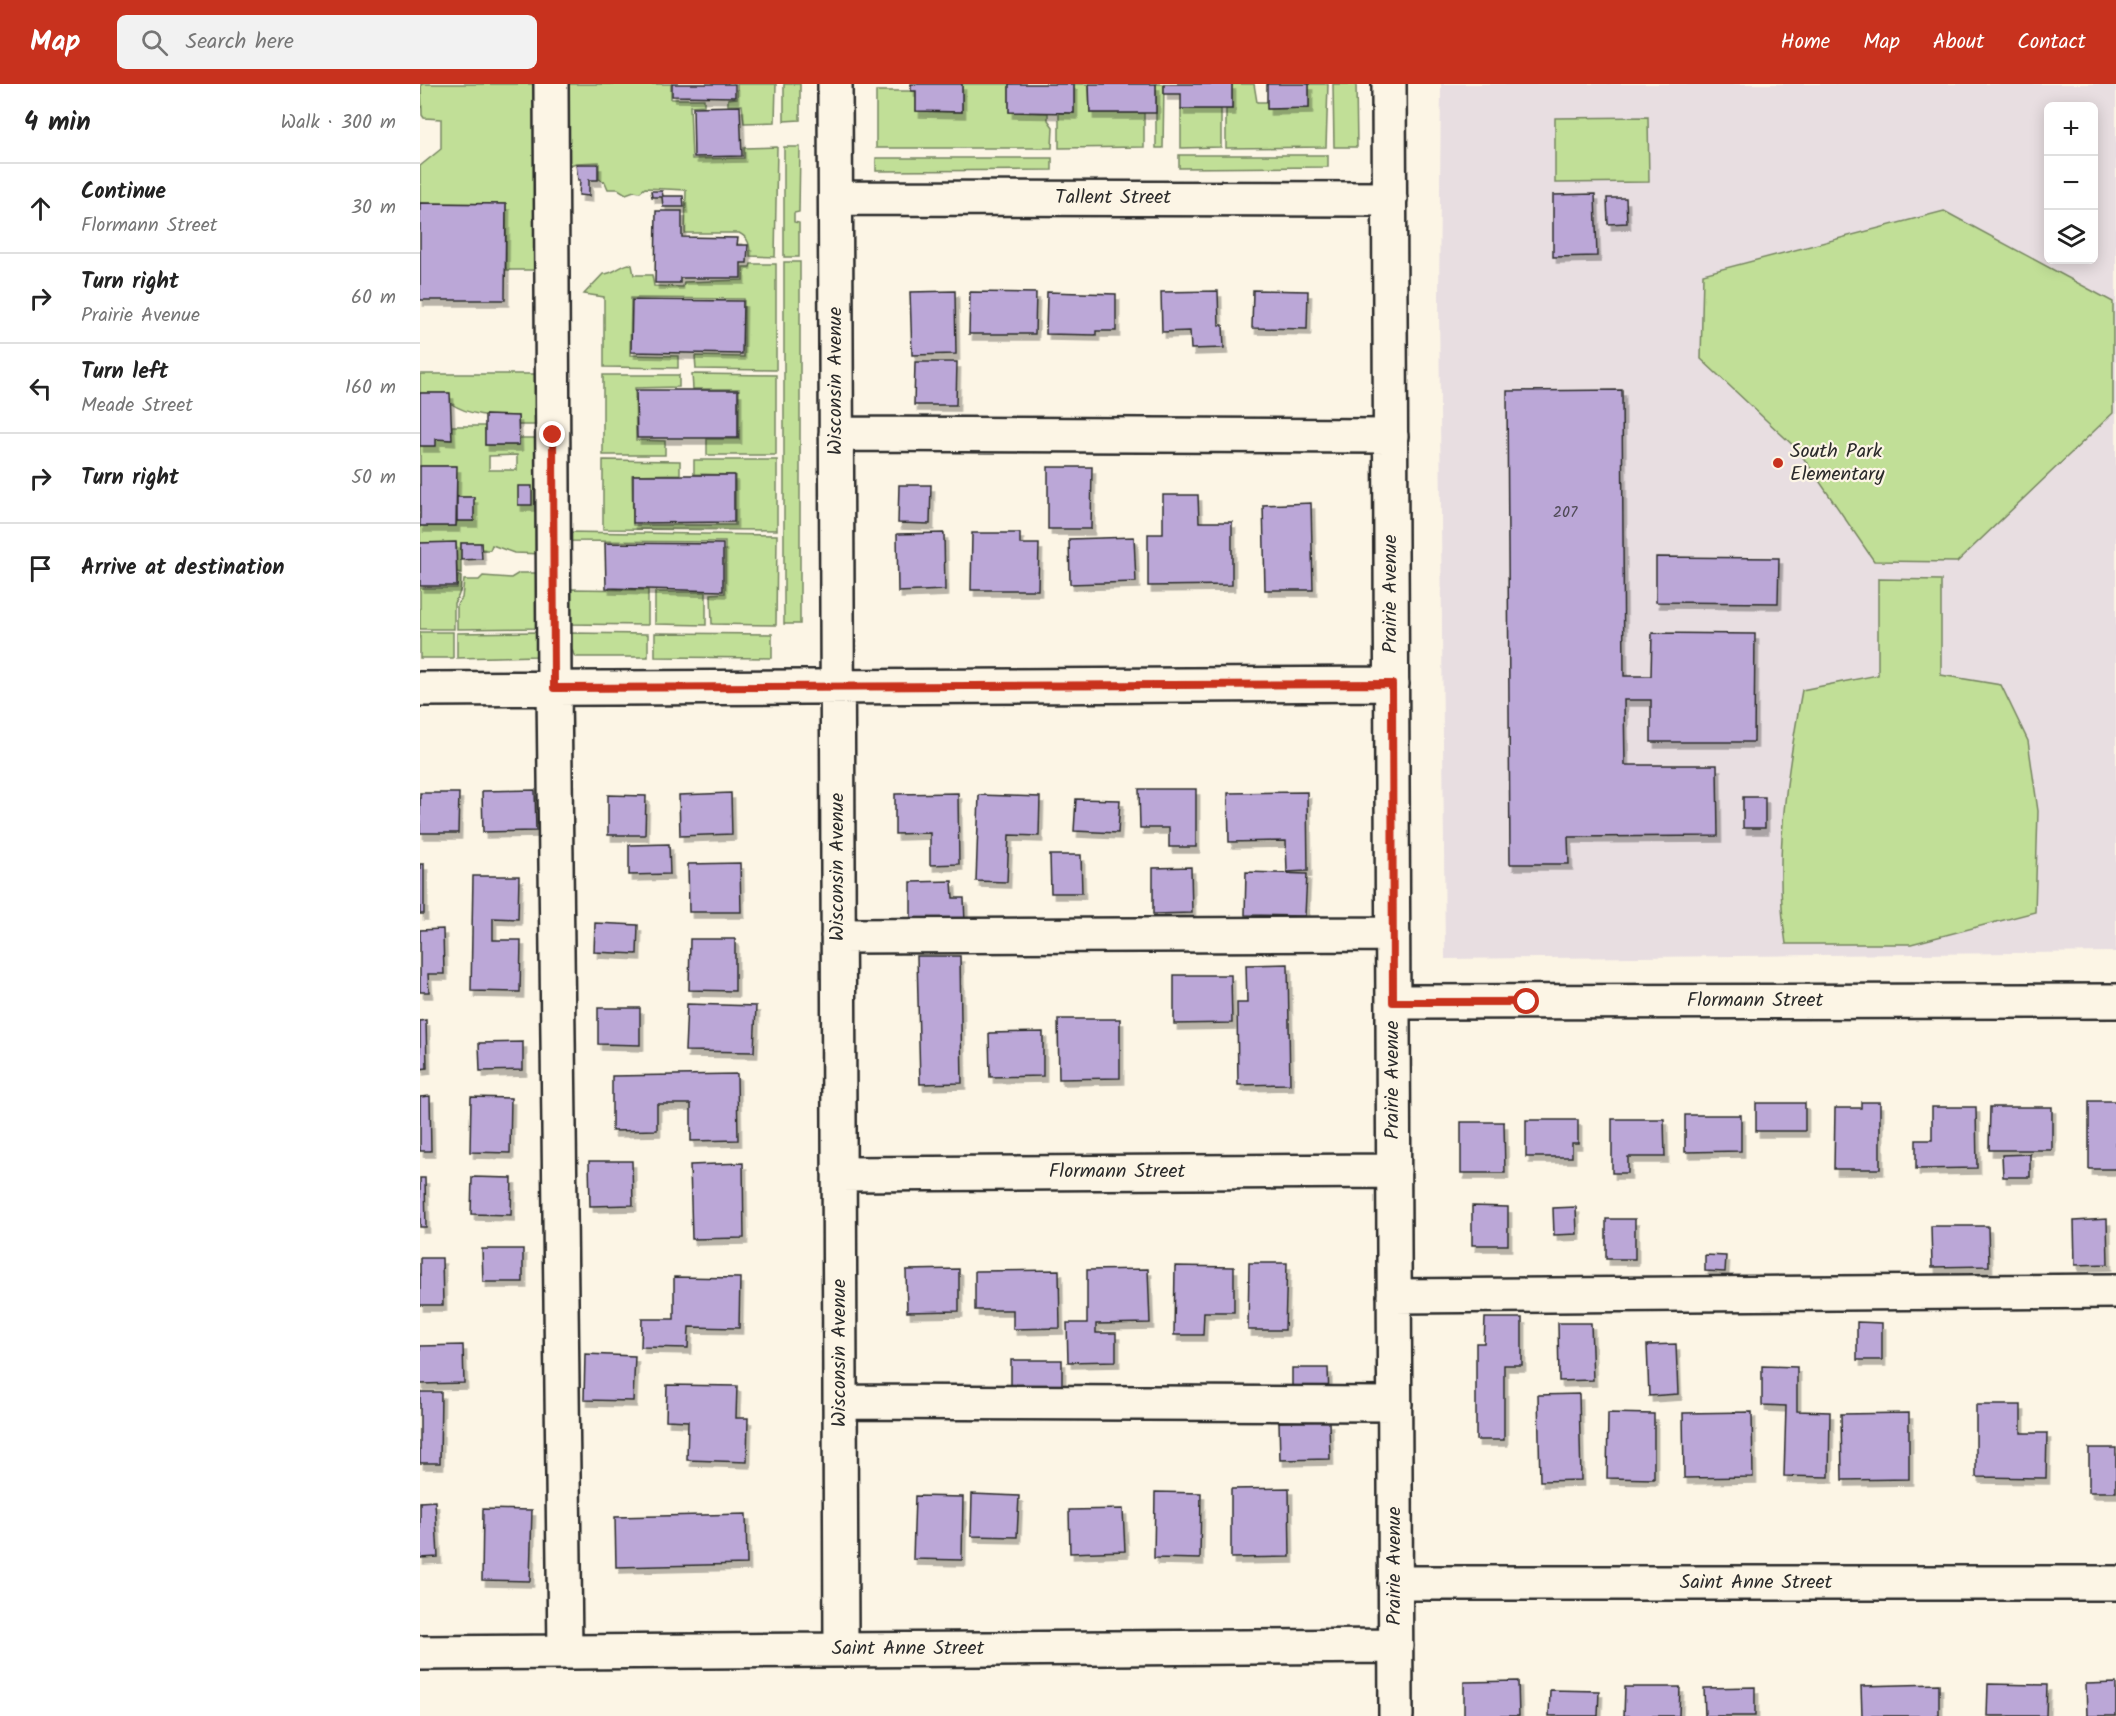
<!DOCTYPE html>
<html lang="en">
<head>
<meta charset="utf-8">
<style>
	:root { --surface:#fff; --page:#f2f2f2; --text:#222; --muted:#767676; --line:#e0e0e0; --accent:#c8321e }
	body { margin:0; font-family:Kalam,sans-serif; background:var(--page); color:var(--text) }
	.controls { position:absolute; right:18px; top:18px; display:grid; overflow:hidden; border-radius:9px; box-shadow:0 3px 15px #0003 }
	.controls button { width:54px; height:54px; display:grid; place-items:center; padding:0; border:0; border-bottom:2px solid var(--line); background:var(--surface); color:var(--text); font:30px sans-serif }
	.stop { position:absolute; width:18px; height:18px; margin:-14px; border:4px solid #c8321e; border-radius:50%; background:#fff }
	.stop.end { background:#c8321e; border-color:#fff; box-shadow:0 2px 6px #0008 }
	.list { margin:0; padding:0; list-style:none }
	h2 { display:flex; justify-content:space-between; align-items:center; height:78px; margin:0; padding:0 24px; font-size:26px }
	h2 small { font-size:20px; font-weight:400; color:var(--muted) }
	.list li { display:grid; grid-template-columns:39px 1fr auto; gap:18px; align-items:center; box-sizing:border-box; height:90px; padding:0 24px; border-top:2px solid var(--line) }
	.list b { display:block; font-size:22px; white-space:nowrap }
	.list p { margin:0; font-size:20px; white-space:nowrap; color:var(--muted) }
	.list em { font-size:20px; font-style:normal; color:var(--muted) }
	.icon { flex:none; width:33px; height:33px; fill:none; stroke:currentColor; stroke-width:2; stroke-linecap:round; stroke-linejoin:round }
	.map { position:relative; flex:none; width:1696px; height:1632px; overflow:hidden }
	header { display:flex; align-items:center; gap:36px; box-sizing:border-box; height:84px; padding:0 30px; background:var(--accent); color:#fff }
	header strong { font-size:28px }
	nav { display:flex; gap:33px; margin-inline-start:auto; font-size:21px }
	.search { width:420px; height:54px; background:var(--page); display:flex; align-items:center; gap:15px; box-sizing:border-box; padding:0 21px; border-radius:9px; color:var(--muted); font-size:22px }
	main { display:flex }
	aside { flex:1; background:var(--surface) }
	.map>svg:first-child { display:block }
	.built { fill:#e8dee1; fill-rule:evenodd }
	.green { fill:#c1df97; stroke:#768561; stroke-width:1.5; fill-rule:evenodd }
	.building { fill:#bba7d7; stroke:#2b2b2b; stroke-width:1.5; filter:url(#shadow) }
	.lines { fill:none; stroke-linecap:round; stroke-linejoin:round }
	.minor-casing { stroke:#2b2b2b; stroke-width:38 }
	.minor { stroke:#fcf5e5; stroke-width:33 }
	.route { stroke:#c8321e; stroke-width:8 }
	.poi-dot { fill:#c8321e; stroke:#fcf5e5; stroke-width:2 }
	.labels { text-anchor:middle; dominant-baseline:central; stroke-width:4.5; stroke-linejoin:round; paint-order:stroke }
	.number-label { font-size:16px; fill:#4f4a56 }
	.street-label { font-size:20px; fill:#2b2b2b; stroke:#fcf5e5 }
	.poi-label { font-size:20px; fill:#2b2b2b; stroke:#fcf5e5; text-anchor:start }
</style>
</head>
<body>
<header>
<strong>Map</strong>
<div class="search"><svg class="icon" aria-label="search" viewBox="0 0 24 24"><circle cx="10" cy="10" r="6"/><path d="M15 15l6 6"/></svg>Search here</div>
<nav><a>Home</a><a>Map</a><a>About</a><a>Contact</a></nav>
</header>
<main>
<aside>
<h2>4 min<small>Walk · 300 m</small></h2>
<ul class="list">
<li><svg class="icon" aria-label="ahead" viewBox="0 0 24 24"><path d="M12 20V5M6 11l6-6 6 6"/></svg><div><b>Continue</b><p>Flormann Street</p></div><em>30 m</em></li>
<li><svg class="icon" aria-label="right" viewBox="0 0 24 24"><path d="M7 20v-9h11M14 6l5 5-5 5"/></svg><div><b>Turn right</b><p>Prairie Avenue</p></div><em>60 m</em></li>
<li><svg class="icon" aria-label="left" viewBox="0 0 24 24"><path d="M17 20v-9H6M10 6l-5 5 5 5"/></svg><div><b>Turn left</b><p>Meade Street</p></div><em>160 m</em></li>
<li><svg class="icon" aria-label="right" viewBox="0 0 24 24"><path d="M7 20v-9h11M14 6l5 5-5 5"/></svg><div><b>Turn right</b></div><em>50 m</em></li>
<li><svg class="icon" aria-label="arrive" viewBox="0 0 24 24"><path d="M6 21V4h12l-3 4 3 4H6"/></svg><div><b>Arrive at destination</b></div></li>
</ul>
</aside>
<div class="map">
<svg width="1696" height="1632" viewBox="0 0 1696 1632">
	<defs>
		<filter id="shadow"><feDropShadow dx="3.5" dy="6" stdDeviation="0" flood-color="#0004"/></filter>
	</defs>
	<rect width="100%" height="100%" fill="#fcf5e5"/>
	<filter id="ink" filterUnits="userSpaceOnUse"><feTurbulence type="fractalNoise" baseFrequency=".0167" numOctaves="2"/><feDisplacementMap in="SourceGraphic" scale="12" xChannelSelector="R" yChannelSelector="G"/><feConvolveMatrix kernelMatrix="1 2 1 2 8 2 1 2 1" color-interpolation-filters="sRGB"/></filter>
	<g filter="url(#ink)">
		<path class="built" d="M 1021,0 L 1696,0 L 1696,868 L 1025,875 L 1019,216 ZM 1628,22 L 1674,22 L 1674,176 L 1628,176 Z"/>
		<path class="green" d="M 1,0 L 119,0 L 122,186 L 86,186 L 86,120 L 0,119 L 0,82 L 21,65 L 21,35 L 4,34 L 2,31 Z
			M 147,0 L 251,0 L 251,15 L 284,15 L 284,21 L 270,22 L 272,75 L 324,74 L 324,64 L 357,63 L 355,173 L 330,172 C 330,161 329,154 319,149 L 265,149 L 266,106 L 225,104 L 220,108 L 214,107 L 206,110 L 198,105 L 188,105 L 185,98 L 179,95 L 179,78 L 156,79 L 145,83 Z
			M 317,0 L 356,0 L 355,38 L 324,39 L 322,21 L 308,21 L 308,15 L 317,14 Z
			M 364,0 L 380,0 L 380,36 L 364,37 Z
			M 542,0 L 589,0 L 589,28 L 628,29 L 628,36 L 633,43 L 632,64 L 456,64 L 456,7 L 496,7 L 496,27 L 542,28 Z
			M 654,0 L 669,0 L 670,29 L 724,29 L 724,63 L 639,64 L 639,29 L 654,29 Z
			M 736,0 L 744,0 L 743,64 L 736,64 Z
			M 812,0 L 834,0 L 837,18 L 847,18 L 848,25 L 889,24 L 889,0 L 908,0 L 906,63 L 806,64 L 806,25 L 812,25 Z
			M 913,0 L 936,0 L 937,63 L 914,63 Z
			M 761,25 L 801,25 L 801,63 L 761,64 Z
			M 1228,33 L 1229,98 L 1135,99 L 1135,34 Z
			M 364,63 L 380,63 L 379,128 L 374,129 L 374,138 L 379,139 L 379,173 L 364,173 Z
			M 759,71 L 908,71 L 908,83 L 759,84 Z
			M 456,74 L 632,74 L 632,86 L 456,87 Z
			M 1524,127 L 1693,218 L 1693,329 L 1537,478 L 1454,477 L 1378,366 L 1281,275 L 1283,190 Z
			M 364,178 L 380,178 L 380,540 L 364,540 Z
			M 209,180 L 212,181 L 214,191 L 232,191 L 234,202 L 263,203 L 264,198 L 323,196 L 323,183 L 330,183 L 331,180 L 356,180 L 356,286 L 276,285 L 275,272 L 324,273 L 324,215 L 211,214 L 210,271 L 258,272 L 258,284 L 184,283 L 184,213 L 164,210 L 183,190 C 194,190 199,182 209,180 Z
			M 0,290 L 123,290 L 124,341 L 98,341 L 98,332 C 73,332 51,333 30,319 L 29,309 L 0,309 Z
			M 272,290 L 356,291 L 356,371 L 287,371 L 287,355 L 319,355 L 319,305 L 273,305 Z
			M 183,291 L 259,291 L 259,303 L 215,304 L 216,356 L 245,357 L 245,371 L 183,371 Z
			M 32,342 L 65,342 L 65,361 L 98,361 L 99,354 L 123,354 L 123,470 L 94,469 L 72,461 L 70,466 L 61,466 L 61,459 L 41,459 L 41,489 L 37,488 L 36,459 L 0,459 L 0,442 L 36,442 L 37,437 L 53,437 L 53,413 L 37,413 L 36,382 L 0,382 L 0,362 L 15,362 L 16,355 L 31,356 ZM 97,371 L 97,386 L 69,386 L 69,372 Z
			M 183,376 L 260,377 L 260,390 L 212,391 L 213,441 L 315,441 L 315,391 L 274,390 L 274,376 L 357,376 L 357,446 L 183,445 Z
			M 145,448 L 357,451 L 356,541 L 292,540 L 291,510 L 305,509 L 305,458 L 146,457 Z
			M 99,489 L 119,489 L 119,544 L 37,545 L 37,520 L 42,514 L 44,496 L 59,496 L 63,492 L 91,494 Z
			M 38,491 L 41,493 C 41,504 41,510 34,519 L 34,545 L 0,545 L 0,504 L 37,504 Z
			M 1458,495 L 1521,496 L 1521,591 L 1581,601 L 1608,657 L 1618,727 L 1615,828 L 1491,860 L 1366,860 C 1353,776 1367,689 1382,606 L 1458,591 Z
			M 148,505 L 228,506 L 228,541 L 148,540 Z
			M 235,508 L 286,508 L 286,541 L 235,540 Z
			M 0,548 L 33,548 L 33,574 L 0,574 Z
			M 119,548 L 118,572 L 37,574 L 37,549 Z
			M 148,549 L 228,550 L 228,573 L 155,573 L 148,556 Z
			M 235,549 L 352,550 L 352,574 L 235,573 Z"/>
		<path class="building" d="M 252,0 L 315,0 L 315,13 L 252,12 Z
			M 491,0 L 542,0 L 542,28 L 496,27 L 496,7 L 491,7 Z
			M 589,0 L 654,0 L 654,29 L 589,28 Z
			M 669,0 L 736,0 L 736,29 L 670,29 Z
			M 744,0 L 812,0 L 812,25 L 761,25 L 761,10 L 744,10 Z
			M 847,0 L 889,0 L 889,24 L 847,25 Z
			M 320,22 L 322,72 L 274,73 L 273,23 Z
			M 156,80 L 178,80 L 178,96 L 169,96 L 169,112 L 159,111 L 160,96 L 158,96 Z
			M 231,107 L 242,107 L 243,112 L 263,112 L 264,123 L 243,123 L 242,113 L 232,113 Z
			M 1175,110 L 1177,172 L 1133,173 L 1133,111 Z
			M 1187,114 L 1206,114 L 1207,139 L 1188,140 Z
			M 0,119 L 86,120 L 85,216 L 0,216 Z
			M 236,127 L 262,127 L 262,153 L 318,154 L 317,161 L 328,161 L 327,179 L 321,179 L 321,194 L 260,194 L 260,199 L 235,199 Z
			M 833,206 L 888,207 L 887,245 L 832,244 Z
			M 535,207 L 536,270 L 492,271 L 490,208 Z
			M 798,207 L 799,241 L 803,241 L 804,264 L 771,265 L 770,247 L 742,248 L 741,208 Z
			M 550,208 L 616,209 L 615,250 L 549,250 Z
			M 627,208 L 696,210 L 696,247 L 676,247 L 676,251 L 626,250 Z
			M 212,216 L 323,217 L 322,270 L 211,268 Z
			M 495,278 L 537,278 L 536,321 L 494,321 Z
			M 216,306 L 318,306 L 318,354 L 217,354 Z
			M 1202,306 L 1204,592 L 1231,592 L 1232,549 L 1335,550 L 1334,658 L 1231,658 L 1231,616 L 1204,616 L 1205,681 L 1297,681 L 1298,752 L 1148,753 L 1149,780 L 1090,780 L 1087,307 Z
			M 0,309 L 30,309 L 32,356 L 16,355 L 16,362 L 0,362 Z
			M 65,331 L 98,332 L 99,361 L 65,361 Z
			M 0,382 L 37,382 L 36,442 L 0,442 Z
			M 628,383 L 672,383 L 671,445 L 628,445 Z
			M 213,391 L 314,391 L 314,438 L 213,439 Z
			M 479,401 L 511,401 L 510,440 L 478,439 Z
			M 98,402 L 112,402 L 112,421 L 98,421 Z
			M 743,411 L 778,411 L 779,438 L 812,438 L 812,501 L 728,502 L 728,450 L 743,450 Z
			M 37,413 L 54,413 L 54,437 L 37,437 Z
			M 891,419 L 893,506 L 845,506 L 843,421 Z
			M 524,449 L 525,506 L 478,508 L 477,450 Z
			M 552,449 L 600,449 L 600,460 L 619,460 L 618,506 L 551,506 Z
			M 714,453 L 716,498 L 650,500 L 649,455 Z
			M 36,458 L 37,502 L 0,502 L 0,459 Z
			M 41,459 L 61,459 L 62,475 L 41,476 Z
			M 185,459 L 303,460 L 303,507 L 186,504 Z
			M 1236,473 L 1359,474 L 1358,519 L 1236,518 Z
			M 719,705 L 776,705 L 776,763 L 749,763 L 749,744 L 720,744 Z
			M 115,706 L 116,747 L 63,748 L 62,707 Z
			M 887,708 L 888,787 L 867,788 L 866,757 L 809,758 L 808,709 Z
			M 0,709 L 39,709 L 38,749 L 0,749 Z
			M 311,709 L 312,750 L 260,752 L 259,711 Z
			M 538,709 L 539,780 L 510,781 L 510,749 L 475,750 L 475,710 Z
			M 188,711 L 226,712 L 225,751 L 188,751 Z
			M 559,711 L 620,713 L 619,752 L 589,751 L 587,798 L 556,797 Z
			M 1323,713 L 1345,713 L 1345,744 L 1323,744 Z
			M 656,715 L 700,716 L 698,749 L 654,747 Z
			M 249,760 L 250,790 L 209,791 L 209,761 Z
			M 630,771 L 661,771 L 662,809 L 631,809 Z
			M 320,779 L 321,828 L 269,828 L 268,780 Z
			M 0,780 L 4,780 L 4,830 L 0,830 Z
			M 771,783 L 772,829 L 733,830 L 733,784 Z
			M 826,788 L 887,790 L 885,832 L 825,831 Z
			M 53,792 L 99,792 L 98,835 L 73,834 L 73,856 L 101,856 L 100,908 L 51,907 Z
			M 532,797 L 533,814 L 544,814 L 545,839 L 491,839 L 491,798 Z
			M 175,839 L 218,841 L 217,870 L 174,868 Z
			M 23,845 L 24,890 L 8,890 L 9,908 L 0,908 L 0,846 Z
			M 270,855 L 315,855 L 315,907 L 269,906 Z
			M 497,872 L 540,872 L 542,999 L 500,1000 Z
			M 868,880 L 870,1000 L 818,1001 L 817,919 L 827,919 L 826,881 Z
			M 754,891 L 811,891 L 812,939 L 754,940 Z
			M 267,920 L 336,922 L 334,968 L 265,967 Z
			M 178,924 L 220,924 L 220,961 L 178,960 Z
			M 638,935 L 700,935 L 700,994 L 639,995 Z
			M 6,936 L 7,984 L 0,985 L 0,937 Z
			M 623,948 L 623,992 L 570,993 L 569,949 Z
			M 103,958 L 103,986 L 60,987 L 59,959 Z
			M 317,990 L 318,1056 L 271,1057 L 271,1020 L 237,1020 L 237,1046 L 192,1047 L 192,992 Z
			M 10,1012 L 11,1067 L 0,1067 L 0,1013 Z
			M 51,1013 L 91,1014 L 90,1069 L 50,1068 Z
			M 1669,1017 L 1696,1017 L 1696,1085 L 1669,1085 Z
			M 1441,1018 L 1460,1018 L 1460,1085 L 1414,1085 L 1415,1024 L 1441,1024 Z
			M 1336,1019 L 1385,1019 L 1385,1047 L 1336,1047 Z
			M 1512,1023 L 1556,1023 L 1557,1084 L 1496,1085 L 1496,1056 L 1512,1056 Z
			M 1570,1023 L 1632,1023 L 1632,1066 L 1569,1066 Z
			M 1265,1031 L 1321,1031 L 1321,1067 L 1265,1068 Z
			M 1192,1035 L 1244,1035 L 1245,1073 L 1208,1073 L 1208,1089 L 1192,1089 Z
			M 1106,1036 L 1158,1036 L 1158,1059 L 1152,1059 L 1152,1073 L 1106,1073 Z
			M 1041,1038 L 1084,1038 L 1085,1089 L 1041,1089 Z
			M 1610,1070 L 1610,1093 L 1583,1093 L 1582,1071 Z
			M 169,1077 L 212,1077 L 213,1121 L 170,1122 Z
			M 323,1079 L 324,1154 L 272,1155 L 270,1081 Z
			M 52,1093 L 92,1094 L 91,1131 L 51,1130 Z
			M 0,1094 L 5,1094 L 6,1143 L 0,1143 Z
			M 1052,1122 L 1088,1123 L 1088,1161 L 1052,1161 Z
			M 1156,1123 L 1157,1150 L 1134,1151 L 1133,1124 Z
			M 1186,1135 L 1215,1135 L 1215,1175 L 1186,1175 Z
			M 1687,1135 L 1688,1180 L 1655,1181 L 1654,1137 Z
			M 1511,1142 L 1568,1142 L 1569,1182 L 1512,1183 Z
			M 62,1165 L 103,1165 L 103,1198 L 63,1198 Z
			M 1285,1171 L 1306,1172 L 1305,1188 L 1285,1187 Z
			M 0,1174 L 22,1174 L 23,1221 L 0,1221 Z
			M 829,1179 L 867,1179 L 865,1246 L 828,1246 Z
			M 755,1182 L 814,1183 L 814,1228 L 784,1228 L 783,1251 L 754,1251 Z
			M 539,1185 L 539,1227 L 487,1228 L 486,1186 Z
			M 728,1185 L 730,1239 L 676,1240 L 676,1249 L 696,1249 L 696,1277 L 648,1278 L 647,1239 L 667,1239 L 667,1186 Z
			M 639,1186 L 640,1244 L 593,1245 L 593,1226 L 555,1226 L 555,1187 Z
			M 254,1193 L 320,1194 L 319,1244 L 269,1243 L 268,1264 L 221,1263 L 222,1235 L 254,1235 Z
			M 1065,1234 L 1102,1234 L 1102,1281 L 1084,1281 L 1084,1356 L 1056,1356 L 1056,1259 L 1064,1259 Z
			M 1437,1238 L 1462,1239 L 1462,1276 L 1437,1276 Z
			M 1138,1239 L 1171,1239 L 1173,1296 L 1139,1297 Z
			M 1256,1260 L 1258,1310 L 1229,1312 L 1227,1261 Z
			M 43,1261 L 44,1299 L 0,1300 L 0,1262 Z
			M 165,1270 L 215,1272 L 213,1317 L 164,1316 Z
			M 591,1276 L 642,1276 L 642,1306 L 591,1306 Z
			M 1342,1282 L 1377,1283 L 1377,1327 L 1410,1328 L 1409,1393 L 1364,1392 L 1366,1322 L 1342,1321 Z
			M 872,1284 L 908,1284 L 909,1313 L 872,1313 Z
			M 247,1301 L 317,1302 L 316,1334 L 328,1334 L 327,1378 L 267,1376 L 268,1337 L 246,1336 Z
			M 0,1308 L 21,1308 L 20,1379 L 0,1379 Z
			M 1159,1310 L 1161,1396 L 1120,1397 L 1118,1311 Z
			M 1556,1321 L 1601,1321 L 1601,1349 L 1627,1349 L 1626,1394 L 1556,1393 Z
			M 1332,1328 L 1333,1393 L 1264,1394 L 1263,1329 Z
			M 1188,1329 L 1234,1330 L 1234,1395 L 1187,1394 Z
			M 1489,1329 L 1489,1395 L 1422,1396 L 1421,1330 Z
			M 909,1337 L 910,1375 L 860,1376 L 859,1338 Z
			M 1669,1364 L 1696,1364 L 1696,1408 L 1669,1408 Z
			M 869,1404 L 870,1473 L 811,1474 L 811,1405 Z
			M 735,1408 L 781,1409 L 780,1475 L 734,1474 Z
			M 552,1410 L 599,1412 L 597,1453 L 551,1452 Z
			M 495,1412 L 543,1413 L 542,1476 L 493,1475 Z
			M 15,1417 L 18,1473 L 0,1474 L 0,1418 Z
			M 63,1425 L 112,1426 L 110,1497 L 62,1496 Z
			M 703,1425 L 705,1467 L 650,1469 L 649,1426 Z
			M 326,1430 L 327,1480 L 196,1483 L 195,1433 Z
			M 1098,1597 L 1099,1632 L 1044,1632 L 1044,1598 Z
			M 1696,1599 L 1696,1632 L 1667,1632 L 1666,1600 Z
			M 1519,1600 L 1519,1632 L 1442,1632 L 1441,1602 Z
			M 1568,1600 L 1627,1601 L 1626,1632 L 1567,1632 Z
			M 1205,1603 L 1260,1603 L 1259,1632 L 1204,1632 Z
			M 1335,1603 L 1335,1632 L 1285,1632 L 1284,1604 Z
			M 1130,1606 L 1179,1607 L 1178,1632 L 1129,1632 Z"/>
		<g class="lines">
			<defs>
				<path id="minor" d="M 131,0 L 134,604 L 145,1568
					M 415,0 L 421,1565
					M 969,0 L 976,1632
					M 416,114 L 970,115
					M 416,350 L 971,352
					M 0,605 L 972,600
					M 418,852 L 973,850
					M 973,918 L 1696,917
					M 419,1090 L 974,1087
					M 974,1212 L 1696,1207
					M 420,1318 L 975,1320
					M 975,1499 L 1696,1499
					M 0,1569 L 976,1562"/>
			</defs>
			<use href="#minor" class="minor-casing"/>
			<use href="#minor" class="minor"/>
		</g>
	</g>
	<g class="lines" filter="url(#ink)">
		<path class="route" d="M 133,351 L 134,604 L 972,600 L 973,918 L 1107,918"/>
	</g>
	<circle class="poi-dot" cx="1358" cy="379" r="6"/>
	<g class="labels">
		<g class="number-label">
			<text x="1145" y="428">207</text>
		</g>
		<g class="street-label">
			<text x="693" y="114">Tallent Street</text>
			<text transform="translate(416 297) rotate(-90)">Wisconsin Avenue</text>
			<text transform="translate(971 510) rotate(-90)">Prairie Avenue</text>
			<text transform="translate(418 783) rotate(-90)">Wisconsin Avenue</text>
			<text x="1335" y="917">Flormann Street</text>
			<text transform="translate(973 996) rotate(-90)">Prairie Avenue</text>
			<text x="697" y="1088">Flormann Street</text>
			<text transform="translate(420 1269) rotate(-90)">Wisconsin Avenue</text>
			<text transform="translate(975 1482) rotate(-90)">Prairie Avenue</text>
			<text x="1336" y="1499">Saint Anne Street</text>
			<text x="488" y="1565">Saint Anne Street</text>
		</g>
		<g class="poi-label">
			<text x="1370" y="368">South Park<tspan x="1370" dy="23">Elementary</tspan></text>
		</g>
	</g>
</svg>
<div class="controls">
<button>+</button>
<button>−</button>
<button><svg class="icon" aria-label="layers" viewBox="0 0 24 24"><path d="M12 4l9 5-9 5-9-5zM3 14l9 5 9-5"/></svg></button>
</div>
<div class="stop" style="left:1107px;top:918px"></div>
<div class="stop end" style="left:133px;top:351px"></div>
</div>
</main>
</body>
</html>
